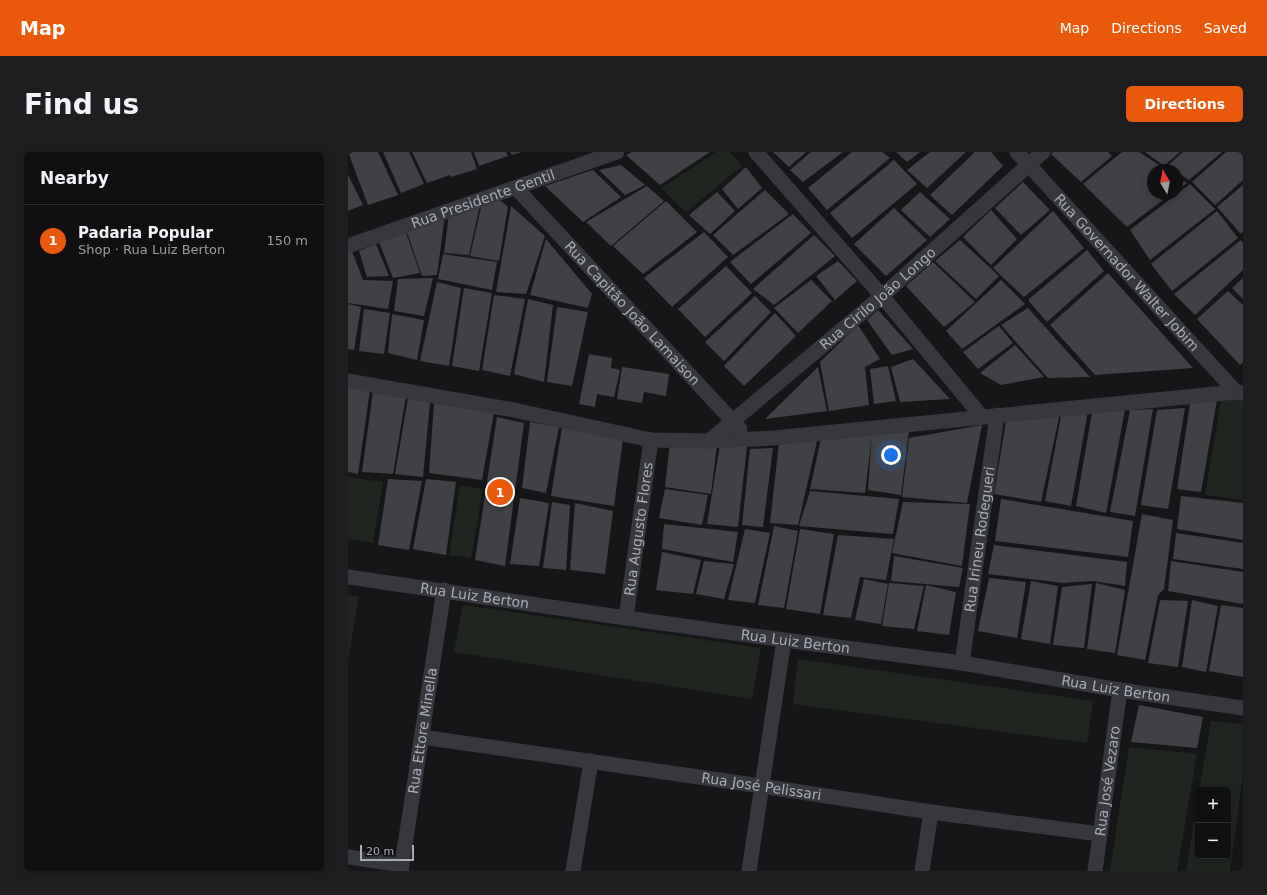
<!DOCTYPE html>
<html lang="en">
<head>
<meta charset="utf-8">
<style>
	:root { --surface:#101012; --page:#1e1e20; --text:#f1f3f6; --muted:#9c9d9f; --line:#303032; --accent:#ea580c }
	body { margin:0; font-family:"DejaVu Sans",sans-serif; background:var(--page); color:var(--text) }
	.controls { position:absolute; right:12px; bottom:12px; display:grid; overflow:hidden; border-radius:6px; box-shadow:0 2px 10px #0003 }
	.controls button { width:36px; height:36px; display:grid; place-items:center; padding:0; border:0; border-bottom:1px solid var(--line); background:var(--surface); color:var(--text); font:20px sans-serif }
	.compass { position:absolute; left:799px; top:12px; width:36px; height:36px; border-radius:50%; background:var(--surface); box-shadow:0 2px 10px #0003; rotate:350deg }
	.scale { position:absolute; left:12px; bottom:10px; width:54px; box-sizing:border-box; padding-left:4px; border:2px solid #a8adb8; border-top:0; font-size:11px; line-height:14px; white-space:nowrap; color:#a8adb8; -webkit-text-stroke:3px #111113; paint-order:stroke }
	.you { position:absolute; left:543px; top:303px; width:14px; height:14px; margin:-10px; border:3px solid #fff; border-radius:50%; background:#1a73e8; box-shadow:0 0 0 6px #1a73e833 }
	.badge { display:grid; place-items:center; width:26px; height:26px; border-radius:50%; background:var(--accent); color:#fff; font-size:13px; font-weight:700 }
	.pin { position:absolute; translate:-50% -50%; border:2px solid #fff; box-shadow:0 1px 4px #0006 }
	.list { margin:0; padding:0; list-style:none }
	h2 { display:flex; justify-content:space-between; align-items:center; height:52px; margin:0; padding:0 16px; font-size:17px }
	h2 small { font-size:13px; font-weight:400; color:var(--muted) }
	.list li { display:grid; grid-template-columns:26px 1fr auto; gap:12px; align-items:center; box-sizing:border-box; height:72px; padding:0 16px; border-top:1px solid var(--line) }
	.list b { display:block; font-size:15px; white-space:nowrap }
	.list p { margin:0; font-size:13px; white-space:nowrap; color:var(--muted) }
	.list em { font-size:13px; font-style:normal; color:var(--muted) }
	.map { position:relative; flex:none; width:895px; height:719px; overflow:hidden; border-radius:6px }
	header { display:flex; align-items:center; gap:24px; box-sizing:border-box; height:56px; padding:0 20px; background:var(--accent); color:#fff }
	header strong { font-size:19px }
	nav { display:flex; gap:22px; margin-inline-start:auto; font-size:14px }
	.intro { display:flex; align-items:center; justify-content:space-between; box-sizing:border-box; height:96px; padding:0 24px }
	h1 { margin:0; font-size:28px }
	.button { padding:10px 18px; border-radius:6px; background:var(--accent); color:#fff; font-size:14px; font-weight:700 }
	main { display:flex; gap:24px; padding:0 24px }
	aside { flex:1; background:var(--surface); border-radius:6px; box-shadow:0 2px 10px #0003 }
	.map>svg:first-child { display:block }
	.green { fill:#1e261f }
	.building { fill:#404145 }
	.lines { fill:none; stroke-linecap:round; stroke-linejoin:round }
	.minor { stroke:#37383d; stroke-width:15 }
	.labels { text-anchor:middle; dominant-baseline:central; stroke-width:3; stroke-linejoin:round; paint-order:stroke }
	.street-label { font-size:14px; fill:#a8adb8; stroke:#111113 }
</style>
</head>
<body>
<header>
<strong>Map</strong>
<nav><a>Map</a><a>Directions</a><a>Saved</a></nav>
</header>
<div class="intro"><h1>Find us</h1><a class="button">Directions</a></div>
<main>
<aside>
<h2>Nearby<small></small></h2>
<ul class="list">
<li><span class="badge">1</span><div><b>Padaria Popular</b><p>Shop · Rua Luiz Berton</p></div><em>150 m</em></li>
</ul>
</aside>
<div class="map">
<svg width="895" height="719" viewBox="0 0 895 719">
	<rect width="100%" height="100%" fill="#161618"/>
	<path class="green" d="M 368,0 L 382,0 L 394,14 L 338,60 L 313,36 Z
		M 874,243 L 895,245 L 895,348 L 857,343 Z
		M 0,325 L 35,330 L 25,391 L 0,387 Z
		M 112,333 L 135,337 L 123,406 L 101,403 Z
		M 0,443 L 11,445 L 0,509 Z
		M 115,453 L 413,496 L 404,547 L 106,500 Z
		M 450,507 L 745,549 L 739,591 L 445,552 Z
		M 863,569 L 895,572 L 895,622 L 882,719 L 838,719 L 850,646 L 850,704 L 880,704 L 880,638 L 851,638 Z
		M 781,595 L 849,602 L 829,719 L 762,719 Z"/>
	<path class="building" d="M 0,0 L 30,0 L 50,43 L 20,53 Z
		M 35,0 L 61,0 L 76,32 L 53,41 Z
		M 64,0 L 123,0 L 129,17 L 103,25 L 102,23 L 79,31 Z
		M 126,0 L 158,0 L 160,4 L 131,14 Z
		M 162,0 L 174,0 L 164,3 Z
		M 284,0 L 362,0 L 312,33 L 278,3 Z
		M 425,0 L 458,0 L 441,15 Z
		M 463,0 L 495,0 L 455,30 L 442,18 Z
		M 504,0 L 534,0 L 542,6 L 479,58 L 460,36 Z
		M 548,0 L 572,0 L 559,10 Z
		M 582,0 L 618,0 L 579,36 L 559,18 Z
		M 627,0 L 643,0 L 655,14 L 604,63 L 582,43 Z
		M 705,0 L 760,0 L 764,4 L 733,30 L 703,2 Z
		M 774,0 L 791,0 L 819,18 L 805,18 L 805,42 L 823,42 L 779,75 L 735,32 Z
		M 797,0 L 832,0 L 816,14 Z
		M 835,0 L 874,0 L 841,28 L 829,20 L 829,18 L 825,18 L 819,14 Z
		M 878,0 L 895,0 L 895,28 L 867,53 L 844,30 Z
		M 546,8 L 569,32 L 504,86 L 482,61 Z
		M 273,13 L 297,33 L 277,43 L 251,18 Z
		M 398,15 L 414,36 L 390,57 L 374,37 Z
		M 245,18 L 273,45 L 235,70 L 197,34 Z
		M 0,23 L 15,53 L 0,59 Z
		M 829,25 L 839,31 L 829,38 Z
		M 675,30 L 702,58 L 673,83 L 647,56 Z
		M 842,32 L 867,57 L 802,108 L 782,78 Z
		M 895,33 L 895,79 L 893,82 L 869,55 Z
		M 299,34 L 316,49 L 263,94 L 238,70 Z
		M 417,38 L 441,62 L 385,103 L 365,83 Z
		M 369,40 L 387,59 L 362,82 L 341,63 Z
		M 572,40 L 602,67 L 582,85 L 553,58 Z
		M 148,45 L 160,55 L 151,109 L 122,104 L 134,51 Z
		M 318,49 L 349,80 L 295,122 L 265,94 Z
		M 132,53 L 121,103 L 96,101 L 101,62 Z
		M 163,54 L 197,84 L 178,142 L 148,140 Z
		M 546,56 L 579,88 L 538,124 L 506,92 Z
		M 643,58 L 669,87 L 643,113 L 615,85 Z
		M 705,59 L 736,96 L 676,145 L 645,116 Z
		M 869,59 L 890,86 L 824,139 L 803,112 Z
		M 445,62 L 463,81 L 403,132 L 382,110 Z
		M 97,63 L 89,123 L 74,124 L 59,80 Z
		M 57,78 L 72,121 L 45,126 L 31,90 Z
		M 356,80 L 380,105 L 324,155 L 296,126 Z
		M 466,83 L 487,104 L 426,153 L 405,137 Z
		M 198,87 L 244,142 L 240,156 L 182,143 Z
		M 612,88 L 651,124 L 628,147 L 587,109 Z
		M 893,88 L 895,91 L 895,118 L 847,163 L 826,142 Z
		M 28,92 L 41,124 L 19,125 L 11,99 Z
		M 739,98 L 756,119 L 699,170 L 680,148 Z
		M 4,99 L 15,128 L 45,129 L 40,157 L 0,151 L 0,101 Z
		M 95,102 L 149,110 L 144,138 L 90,127 Z
		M 490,109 L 509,129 L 487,148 L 468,124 Z
		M 585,110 L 627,150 L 596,175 L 558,134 Z
		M 378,114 L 404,141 L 357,185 L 330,157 Z
		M 760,121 L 845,216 L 747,223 L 702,173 Z
		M 85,126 L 76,164 L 46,159 L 50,127 Z
		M 895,126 L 895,147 L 884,136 Z
		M 463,128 L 484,149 L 450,181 L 426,156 Z
		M 653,128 L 677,152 L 614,197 L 598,179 Z
		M 89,130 L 113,136 L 101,214 L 72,209 Z
		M 116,136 L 144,141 L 131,219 L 104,214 Z
		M 880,139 L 895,153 L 895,210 L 892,213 L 849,167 Z
		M 146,143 L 177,147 L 162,224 L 134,218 Z
		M 407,144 L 423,160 L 376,209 L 357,190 Z
		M 180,147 L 205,153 L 196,230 L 166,222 Z
		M 0,152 L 13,155 L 6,198 L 0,197 Z
		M 209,155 L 240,160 L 224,234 L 199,230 Z
		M 680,156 L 742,225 L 700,226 L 653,173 Z
		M 16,157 L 42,161 L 36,202 L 11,199 Z
		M 530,158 L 565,197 L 544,203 L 519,168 Z
		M 427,161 L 448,184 L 396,234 L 376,214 Z
		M 44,162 L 76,168 L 69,208 L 40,201 Z
		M 510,173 L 532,207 L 517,215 L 521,253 L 481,259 L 472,210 Z
		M 651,174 L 665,191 L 630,217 L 615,200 Z
		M 667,193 L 696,225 L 653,233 L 632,221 Z
		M 241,202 L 264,206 L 263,216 L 272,218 L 266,245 L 249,242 L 247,255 L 231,252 Z
		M 565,207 L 602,247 L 552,250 L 543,215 Z
		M 540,214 L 548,249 L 526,252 L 522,217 Z
		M 274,215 L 321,222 L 318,244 L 296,240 L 294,251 L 269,247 Z
		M 470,215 L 479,259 L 417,267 Z
		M 0,235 L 22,238 L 10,322 L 0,320 Z
		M 25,239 L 58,244 L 45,322 L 14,320 Z
		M 60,246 L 82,251 L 75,325 L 47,322 Z
		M 869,248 L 853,340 L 829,337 L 842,252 Z
		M 86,251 L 146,260 L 134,328 L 81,321 Z
		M 837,256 L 820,357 L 793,353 L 809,258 Z
		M 777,257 L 758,361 L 728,354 L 744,260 Z
		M 805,257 L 787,364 L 762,360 L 782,258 Z
		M 714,259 L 740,259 L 723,354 L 697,349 Z
		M 712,261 L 693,350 L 646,342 L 659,263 Z
		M 149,265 L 176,271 L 157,414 L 127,408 Z
		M 182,270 L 211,275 L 198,341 L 174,336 Z
		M 634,273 L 619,351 L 554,345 L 561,286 Z
		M 214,275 L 275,287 L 266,354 L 203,344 Z
		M 561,279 L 553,343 L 520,338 L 524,281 Z
		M 524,282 L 517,341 L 462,337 L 473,286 Z
		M 469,289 L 450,373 L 422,371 L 431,291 Z
		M 322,290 L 369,293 L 363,342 L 317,335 Z
		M 372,293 L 399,294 L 390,375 L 359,372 Z
		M 425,296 L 415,375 L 394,373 L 402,297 Z
		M 40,327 L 74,329 L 61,398 L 30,393 Z
		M 78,327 L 108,330 L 98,403 L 65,397 Z
		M 317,337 L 360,343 L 354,373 L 311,366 Z
		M 462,339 L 551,347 L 545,382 L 451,374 Z
		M 833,344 L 895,351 L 895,388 L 829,377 Z
		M 172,346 L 201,351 L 191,414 L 162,412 Z
		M 653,347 L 785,369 L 780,405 L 647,389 Z
		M 204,350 L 222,353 L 218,418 L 195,416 Z
		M 555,350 L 622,352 L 614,414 L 544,401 Z
		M 227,351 L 265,359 L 257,422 L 222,418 Z
		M 794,362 L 825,368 L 816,437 L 810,443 L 797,508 L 769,503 Z
		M 316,372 L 390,380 L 385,410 L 314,397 Z
		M 426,374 L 450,379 L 436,456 L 410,453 Z
		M 397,377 L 422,381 L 407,451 L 380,448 Z
		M 452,377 L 486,382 L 472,462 L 438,457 Z
		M 828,381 L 895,391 L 895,417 L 825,407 Z
		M 490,383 L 546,387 L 538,428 L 512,425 L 503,466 L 475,463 Z
		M 646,393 L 779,410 L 777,434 L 745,429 L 715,431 L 640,422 Z
		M 314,400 L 353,408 L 345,442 L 308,438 Z
		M 546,404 L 615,416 L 611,435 L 543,429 Z
		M 356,409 L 386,412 L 376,447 L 348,442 Z
		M 823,409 L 895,420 L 895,452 L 820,439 Z
		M 641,426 L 678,430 L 669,486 L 630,479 Z
		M 516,427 L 540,432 L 533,472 L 507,468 Z
		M 683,429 L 710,434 L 702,492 L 673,487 Z
		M 541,431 L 576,434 L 566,477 L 534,474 Z
		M 748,431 L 777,438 L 767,501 L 739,497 Z
		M 744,432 L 736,496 L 705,493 L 714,435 Z
		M 578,433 L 608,440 L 601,483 L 569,479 Z
		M 812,448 L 840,449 L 830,515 L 800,511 Z
		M 844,448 L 870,454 L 858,520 L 834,515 Z
		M 873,453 L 895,456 L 895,525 L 861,519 Z
		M 791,553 L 855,565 L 849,596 L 783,590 Z"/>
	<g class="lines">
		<g class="minor">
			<path d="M 408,0 L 534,144 L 634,265"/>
			<path id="s1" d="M 669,0 L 888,240"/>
			<path id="s2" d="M 168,36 L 392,277"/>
			<path id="s3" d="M 0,94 L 269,0"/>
			<path d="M 0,229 L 166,258 L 303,288 L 361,289 L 426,286 L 888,240 L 895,241"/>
			<path id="s4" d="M 361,289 L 534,144 L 695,0"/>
			<path id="s5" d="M 0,425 L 278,466 L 436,488 L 614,511 L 772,538 L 895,556"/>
			<path id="s6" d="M 278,466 L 303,288"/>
			<path id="s7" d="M 614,511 L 649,263"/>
			<path id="s8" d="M 74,585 L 413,634 L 583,660 L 752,682"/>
			<path d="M 0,705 L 54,713"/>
			<path id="s9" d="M 53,719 L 96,438"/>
			<path d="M 225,719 L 243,609"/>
			<path d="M 401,719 L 436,488"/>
			<path d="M 574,719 L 583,660"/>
			<path id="s10" d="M 747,719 L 772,538"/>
		</g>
	</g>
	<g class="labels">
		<g class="street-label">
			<text stroke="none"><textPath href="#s3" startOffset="143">Rua Presidente Gentil</textPath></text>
			<text stroke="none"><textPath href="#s1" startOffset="163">Rua Governador Walter Jobim</textPath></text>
			<text stroke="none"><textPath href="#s4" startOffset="221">Rua Cirilo João Longo</textPath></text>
			<text stroke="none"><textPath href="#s2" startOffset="171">Rua Capitão João Lamaison</textPath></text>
			<text stroke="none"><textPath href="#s6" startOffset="90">Rua Augusto Flores</textPath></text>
			<text stroke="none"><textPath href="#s7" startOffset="125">Rua Irineu Rodegueri</textPath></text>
			<text stroke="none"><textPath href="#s5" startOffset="128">Rua Luiz Berton</textPath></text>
			<text stroke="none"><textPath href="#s5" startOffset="452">Rua Luiz Berton</textPath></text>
			<text stroke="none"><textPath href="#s5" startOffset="776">Rua Luiz Berton</textPath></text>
			<text stroke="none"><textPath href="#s9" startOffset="142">Rua Ettore Minella</textPath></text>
			<text stroke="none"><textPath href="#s10" startOffset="91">Rua José Vezaro</textPath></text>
			<text stroke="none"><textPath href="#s8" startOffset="343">Rua José Pelissari</textPath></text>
		</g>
	</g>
</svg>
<div class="controls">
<button>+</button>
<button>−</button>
</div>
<svg class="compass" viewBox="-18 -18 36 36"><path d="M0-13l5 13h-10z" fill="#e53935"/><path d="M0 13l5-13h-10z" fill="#9c9d9f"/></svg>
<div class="scale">20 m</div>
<div class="you"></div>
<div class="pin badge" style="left:152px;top:340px">1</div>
</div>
</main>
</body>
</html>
